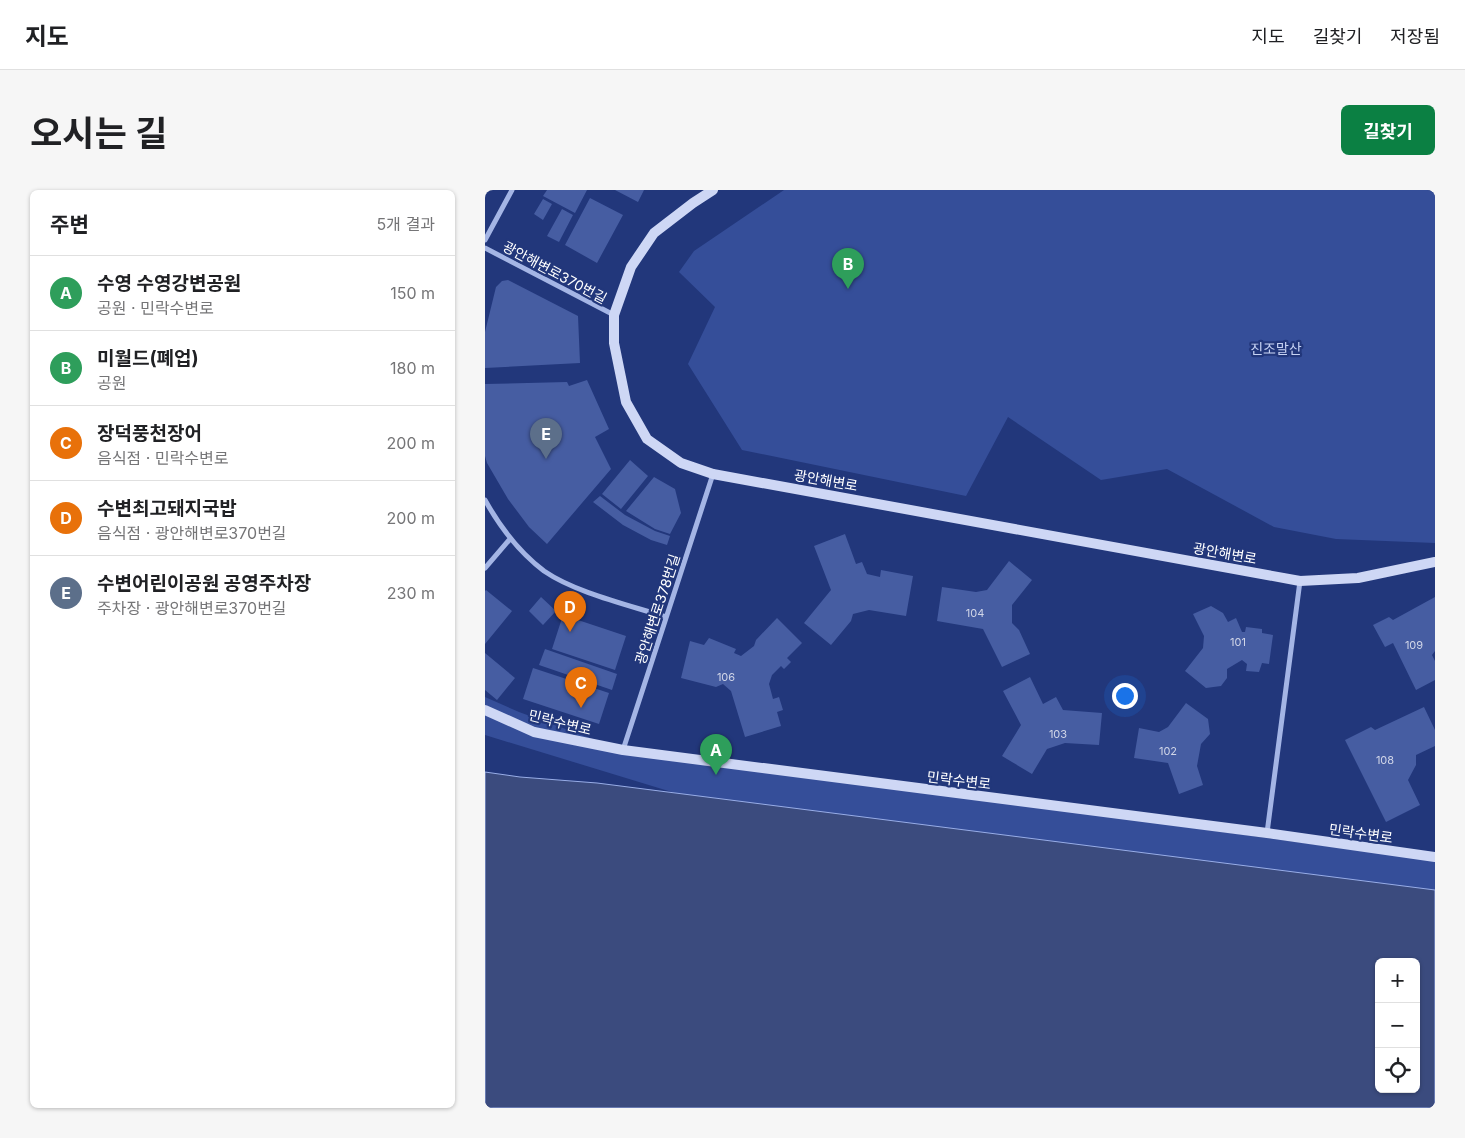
<!DOCTYPE html>
<html lang="ko">
<head>
<meta charset="utf-8">
<style>
	:root { --surface:#fff; --page:#f6f6f6; --text:#202124; --muted:#757577; --line:#e0e0e0; --accent:#0b8043 }
	body { margin:0; font-family:Inter,"Noto Sans KR",sans-serif; background:var(--page); color:var(--text) }
	.controls { position:absolute; right:15px; bottom:15px; display:grid; overflow:hidden; border-radius:8px; box-shadow:0 1px 4px #0004 }
	.controls button { width:45px; height:45px; display:grid; place-items:center; padding:0; border:0; border-bottom:1px solid var(--line); background:var(--surface); color:var(--text); font:25px sans-serif }
	.you { position:absolute; left:639px; top:505px; width:18px; height:18px; margin:-12px; border:4px solid #fff; border-radius:50%; background:#1a73e8; box-shadow:0 0 0 8px #1a73e833 }
	.badge { display:grid; place-items:center; width:32px; height:32px; border-radius:50%; background:var(--accent); color:#fff; font-size:16px; font-weight:700 }
	.pin { position:absolute; translate:-50% -41px; filter:drop-shadow(0 1px 2px #0008) }
	.pin::after { content:''; position:absolute; top:26px; width:18px; height:15px; background:inherit; clip-path:polygon(0 0,100% 0,50% 100%) }
	.list { margin:0; padding:0; list-style:none }
	h2 { display:flex; justify-content:space-between; align-items:center; height:65px; margin:0; padding:0 20px; font-size:21px }
	h2 small { font-size:16px; font-weight:400; color:var(--muted) }
	.list li { display:grid; grid-template-columns:32px 1fr auto; gap:15px; align-items:center; box-sizing:border-box; height:75px; padding:0 20px; border-top:1px solid var(--line) }
	.list b { display:block; font-size:19px; white-space:nowrap }
	.list p { margin:0; font-size:16px; white-space:nowrap; color:var(--muted) }
	.list em { font-size:16px; font-style:normal; color:var(--muted) }
	.icon { flex:none; width:28px; height:28px; fill:none; stroke:currentColor; stroke-width:2; stroke-linecap:round; stroke-linejoin:round }
	.map { position:relative; flex:none; width:950px; height:918px; overflow:hidden; border-radius:8px }
	header { display:flex; align-items:center; gap:30px; box-sizing:border-box; height:70px; padding:0 25px; background:var(--surface); border-bottom:1px solid var(--line) }
	header strong { font-size:24px }
	nav { display:flex; gap:28px; margin-inline-start:auto; font-size:18px }
	.intro { display:flex; align-items:center; justify-content:space-between; box-sizing:border-box; height:120px; padding:0 30px }
	h1 { margin:0; font-size:35px }
	.button { padding:12px 22px; border-radius:8px; background:var(--accent); color:#fff; font-size:18px; font-weight:700 }
	main { display:flex; gap:30px; padding:0 30px }
	aside { flex:1; background:var(--surface); border-radius:8px; box-shadow:0 1px 4px #0004 }
	.map>svg:first-child { display:block }
	.green { fill:#354e99 }
	.water { fill:#3b4b7e; stroke:#98ade7; fill-rule:evenodd }
	.building { fill:#465da2 }
	.lines { fill:none; stroke-linecap:round; stroke-linejoin:round }
	.street { stroke:#a4b5e5; stroke-width:5 }
	.secondary { stroke:#ced7f5; stroke-width:10 }
	.labels { text-anchor:middle; dominant-baseline:central; stroke-width:4.5; stroke-linejoin:round; paint-order:stroke }
	.number-label { font-size:11px; fill:#d1d6e8 }
	.street-label { font-size:14px; fill:#fff; stroke:#22377b }
	.park-label { font-size:14px; fill:#c7d3f4; stroke:#22377b }
</style>
</head>
<body>
<header>
<strong>지도</strong>
<nav><a>지도</a><a>길찾기</a><a>저장됨</a></nav>
</header>
<div class="intro"><h1>오시는 길</h1><a class="button">길찾기</a></div>
<main>
<aside>
<h2>주변<small>5개 결과</small></h2>
<ul class="list">
<li><span class="badge" style="background:#2e9e5b">A</span><div><b>수영 수영강변공원</b><p>공원 · 민락수변로</p></div><em>150 m</em></li>
<li><span class="badge" style="background:#2e9e5b">B</span><div><b>미월드(폐업)</b><p>공원</p></div><em>180 m</em></li>
<li><span class="badge" style="background:#e8710a">C</span><div><b>장덕풍천장어</b><p>음식점 · 민락수변로</p></div><em>200 m</em></li>
<li><span class="badge" style="background:#e8710a">D</span><div><b>수변최고돼지국밥</b><p>음식점 · 광안해변로370번길</p></div><em>200 m</em></li>
<li><span class="badge" style="background:#5c6f8a">E</span><div><b>수변어린이공원 공영주차장</b><p>주차장 · 광안해변로370번길</p></div><em>230 m</em></li>
</ul>
</aside>
<div class="map">
<svg width="950" height="918" viewBox="0 0 950 918">
	<rect width="100%" height="100%" fill="#22377b"/>
	<path class="green" d="M 299,0 L 950,0 L 950,353 L 851,349 L 789,337 L 682,279 L 616,290 L 523,227 L 481,306 L 257,260 L 203,174 L 230,117 L 194,82 L 209,61 Z
		M 0,507 L 34,522 L 138,560 L 950,671 L 950,709 L 213,610 L 0,545 Z"/>
	<path class="water" d="M 0,582 L 35,587 L 112,593 L 950,700 L 950,918 L 0,918 ZM 894,772 L 931,772 L 931,899 L 894,899 Z"/>
	<path class="building" d="M 62,0 L 102,0 L 90,23 L 58,6 Z
		M 130,0 L 159,0 L 153,12 Z
		M 105,8 L 138,25 L 112,73 L 80,55 Z
		M 58,9 L 67,14 L 58,30 L 49,24 Z
		M 77,19 L 88,25 L 74,52 L 62,46 Z
		M 23,90 L 93,126 L 95,173 L 0,178 L 0,142 L 11,97 L 17,91 Z
		M 102,190 L 124,239 L 110,247 L 126,279 L 62,354 L 44,337 L 23,309 L 2,273 L 0,266 L 0,194 L 82,192 L 84,196 Z
		M 145,270 L 163,286 L 136,319 L 117,304 Z
		M 169,287 L 190,299 L 196,323 L 185,344 L 170,339 L 141,321 Z
		M 115,306 L 140,325 L 170,341 L 185,346 L 182,355 L 166,350 L 138,335 L 108,312 Z
		M 360,344 L 371,374 L 377,372 L 382,384 L 395,387 L 396,380 L 428,386 L 421,426 L 384,420 L 368,424 L 366,431 L 346,455 L 319,433 L 346,400 L 329,356 Z
		M 524,371 L 547,390 L 527,415 L 527,433 L 534,440 L 545,464 L 517,477 L 498,439 L 452,431 L 457,397 L 491,402 L 502,400 Z
		M 1,400 L 27,421 L 0,454 L 0,401 Z
		M 56,407 L 71,421 L 58,435 L 44,421 Z
		M 950,407 L 950,461 L 947,465 L 950,471 L 950,490 L 931,500 L 908,453 L 900,457 L 888,435 L 904,427 L 908,430 Z
		M 726,416 L 738,423 L 743,432 L 751,428 L 757,442 L 760,442 L 761,437 L 777,439 L 777,443 L 788,445 L 784,474 L 777,473 L 774,482 L 761,481 L 762,474 L 757,470 L 742,479 L 742,488 L 736,496 L 721,498 L 700,481 L 718,458 L 719,446 L 708,424 Z
		M 78,425 L 141,446 L 130,480 L 67,459 Z
		M 292,428 L 317,453 L 302,468 L 306,472 L 299,479 L 296,476 L 287,485 L 284,494 L 288,509 L 294,507 L 298,520 L 292,522 L 296,536 L 260,547 L 246,501 L 238,494 L 231,497 L 196,488 L 205,451 L 219,455 L 224,448 L 251,459 L 249,463 L 256,466 L 269,456 L 271,450 Z
		M 60,459 L 132,484 L 127,500 L 54,475 Z
		M 0,463 L 30,488 L 12,510 L 0,500 Z
		M 48,478 L 124,503 L 114,534 L 38,509 Z
		M 545,487 L 558,514 L 571,507 L 578,520 L 617,523 L 614,555 L 580,553 L 562,559 L 547,584 L 517,566 L 536,535 L 518,501 Z
		M 701,513 L 723,529 L 725,544 L 716,554 L 712,576 L 718,595 L 694,604 L 683,573 L 649,568 L 654,538 L 674,542 L 683,537 Z
		M 939,517 L 950,540 L 950,556 L 931,565 L 931,575 L 923,590 L 935,615 L 901,632 L 860,550 L 886,537 L 890,540 Z"/>
	<g class="lines">
		<path class="street" d="M 0,50 L 27,0
			M 0,58 L 129,125
			M 0,310 C 15,337 34,362 59,381 C 91,403 144,415 181,427
			M 0,378 L 25,349
			M 138,560 L 228,284
			M 782,643 L 815,391"/>
		<path class="secondary" d="M 228,0 L 208,13 L 169,43 L 146,77 L 129,125 L 129,153 L 141,212 L 162,249 L 196,273 L 228,284 L 815,391 L 873,388 L 950,372
			M 0,520 L 49,542 L 138,560 L 782,643 L 950,667"/>
	</g>
	<g class="labels">
		<g class="number-label">
			<text x="490" y="423">104</text>
			<text x="753" y="452">101</text>
			<text x="929" y="455">109</text>
			<text x="241" y="487">106</text>
			<text x="573" y="544">103</text>
			<text x="683" y="561">102</text>
			<text x="900" y="570">108</text>
		</g>
		<g class="street-label">
			<text transform="translate(70 82) rotate(28)">광안해변로370번길</text>
			<text transform="translate(341 290) rotate(10)">광안해변로</text>
			<text transform="translate(740 363) rotate(10)">광안해변로</text>
			<text transform="translate(172 419) rotate(-72)">광안해변로378번길</text>
			<text transform="translate(75 532) rotate(14)">민락수변로</text>
			<text transform="translate(474 590) rotate(7)">민락수변로</text>
			<text transform="translate(876 643) rotate(8)">민락수변로</text>
		</g>
		<g class="park-label">
			<text x="791" y="158">진조말산</text>
		</g>
	</g>
</svg>
<div class="controls">
<button>+</button>
<button>−</button>
<button><svg class="icon" aria-label="locate" viewBox="0 0 24 24"><circle cx="12" cy="12" r="6"/><path d="M12 2v4M12 18v4M2 12h4M18 12h4"/></svg></button>
</div>
<div class="you"></div>
<div class="pin badge" style="left:231px;top:585px;background:#2e9e5b">A</div>
<div class="pin badge" style="left:363px;top:99px;background:#2e9e5b">B</div>
<div class="pin badge" style="left:96px;top:518px;background:#e8710a">C</div>
<div class="pin badge" style="left:85px;top:442px;background:#e8710a">D</div>
<div class="pin badge" style="left:61px;top:269px;background:#5c6f8a">E</div>
</div>
</main>
</body>
</html>
